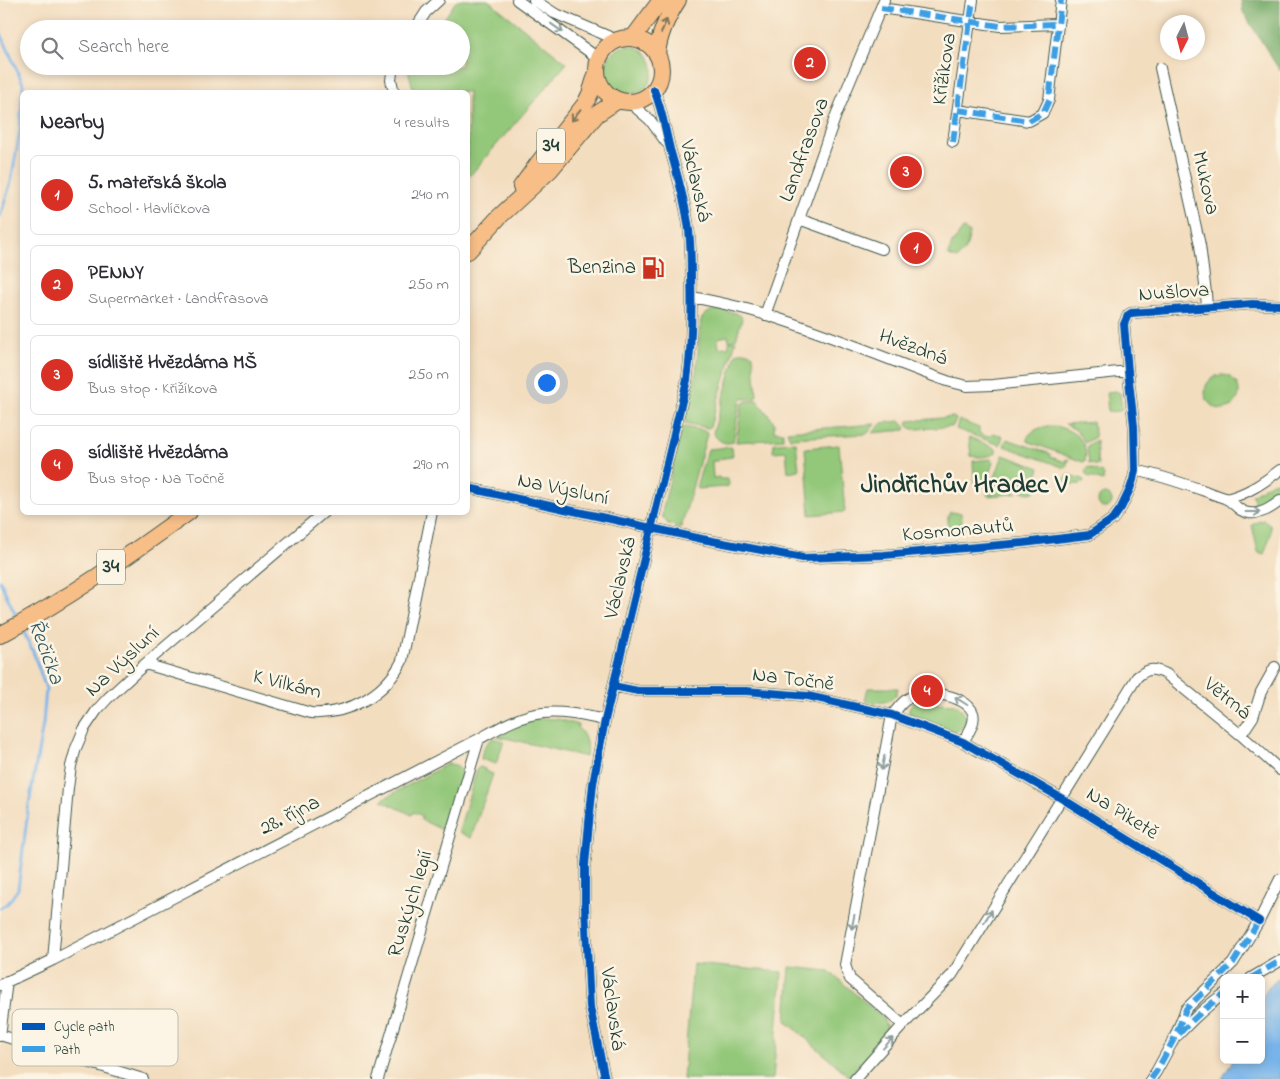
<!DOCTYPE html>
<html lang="en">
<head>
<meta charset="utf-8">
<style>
	:root { --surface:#fff; --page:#f7f7f7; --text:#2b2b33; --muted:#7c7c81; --line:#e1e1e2; --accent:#d93025 }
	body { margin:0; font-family:"Indie Flower",sans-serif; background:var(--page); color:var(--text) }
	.controls { position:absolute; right:15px; bottom:15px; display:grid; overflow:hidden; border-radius:8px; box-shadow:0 2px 8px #0003 }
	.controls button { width:45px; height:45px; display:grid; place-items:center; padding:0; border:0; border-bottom:1px solid var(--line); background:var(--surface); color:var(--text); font:25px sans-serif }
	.compass { position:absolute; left:1160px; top:15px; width:45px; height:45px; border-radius:50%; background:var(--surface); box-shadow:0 2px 8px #0003; rotate:186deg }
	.you { position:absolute; left:546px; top:382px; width:18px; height:18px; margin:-12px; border:4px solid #fff; border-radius:50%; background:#1a73e8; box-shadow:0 0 0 8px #1a73e833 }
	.badge { display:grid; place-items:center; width:32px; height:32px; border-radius:50%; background:var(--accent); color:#fff; font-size:16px; font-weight:700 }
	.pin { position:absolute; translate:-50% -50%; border:2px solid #fff; box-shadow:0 1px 5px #0006 }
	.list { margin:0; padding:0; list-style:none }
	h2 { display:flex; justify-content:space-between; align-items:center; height:65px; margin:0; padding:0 20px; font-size:21px }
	h2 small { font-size:16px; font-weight:400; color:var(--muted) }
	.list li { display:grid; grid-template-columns:32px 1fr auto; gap:15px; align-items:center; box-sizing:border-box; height:80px; margin:0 10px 10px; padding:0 10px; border:1px solid var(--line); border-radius:8px }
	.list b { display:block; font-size:19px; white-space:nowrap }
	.list p { margin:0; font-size:16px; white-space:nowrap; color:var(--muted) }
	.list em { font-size:16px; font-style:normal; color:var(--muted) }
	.icon { flex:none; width:28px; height:28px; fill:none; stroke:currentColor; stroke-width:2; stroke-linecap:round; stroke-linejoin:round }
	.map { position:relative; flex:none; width:1280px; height:1079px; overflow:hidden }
	.search { position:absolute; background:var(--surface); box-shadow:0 2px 8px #0003; left:20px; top:20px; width:450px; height:55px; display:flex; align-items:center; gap:12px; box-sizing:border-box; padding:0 18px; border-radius:28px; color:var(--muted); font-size:19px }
	.panel { position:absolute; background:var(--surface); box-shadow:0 2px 8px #0003; left:20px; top:90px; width:450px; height:425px; border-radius:8px }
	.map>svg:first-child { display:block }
	.green { fill:#93c779; stroke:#598256 }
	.forest { fill:#76ac69; stroke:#4a744e }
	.water { fill:#77b4ea; stroke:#4b788f }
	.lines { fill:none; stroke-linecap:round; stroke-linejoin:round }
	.stream { stroke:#77b4ea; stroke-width:3 }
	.street-casing { stroke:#3f5549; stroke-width:12 }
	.primary-casing { stroke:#3f5549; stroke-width:18 }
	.street { stroke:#fff; stroke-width:10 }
	.primary { stroke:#f7be88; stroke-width:16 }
	.quiet { stroke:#3c9ee2; stroke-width:6; stroke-dasharray:12 6; stroke-linecap:butt }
	.cycleway-casing { stroke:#fcf5e5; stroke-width:11 }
	.cycleway { stroke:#0057b8; stroke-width:8 }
	.oneway { stroke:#80775a }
	.oneway2 { stroke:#8f9e9a }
	.labels { text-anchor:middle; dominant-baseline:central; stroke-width:5; stroke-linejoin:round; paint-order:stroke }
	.shield { fill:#fcf5e5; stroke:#617469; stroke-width:1 }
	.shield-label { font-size:20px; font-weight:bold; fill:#1f3d34 }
	.street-label { font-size:21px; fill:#1f3d34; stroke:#fcf5e5 }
	.poi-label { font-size:21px; fill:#1f3d34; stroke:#fcf5e5; text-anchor:end }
	.water-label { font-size:22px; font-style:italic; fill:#355b62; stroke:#fcf5e5 }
	.district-label { font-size:26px; font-weight:bold; fill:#1f3d34; stroke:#fcf5e5 }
	.key { fill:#fcf5e5; stroke:#babeb0; stroke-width:1 }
	.key-label { font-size:14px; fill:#1f3d34 }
</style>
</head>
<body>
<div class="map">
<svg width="1280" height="1079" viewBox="0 0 1280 1079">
	<rect width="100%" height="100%" fill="#fcf5e5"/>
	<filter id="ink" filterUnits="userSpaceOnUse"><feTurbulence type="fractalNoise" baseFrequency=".02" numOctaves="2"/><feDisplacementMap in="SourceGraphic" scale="10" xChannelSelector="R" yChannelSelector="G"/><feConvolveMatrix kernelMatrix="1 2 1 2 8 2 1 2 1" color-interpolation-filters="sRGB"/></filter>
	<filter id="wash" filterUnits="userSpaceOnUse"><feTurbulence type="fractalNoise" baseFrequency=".0096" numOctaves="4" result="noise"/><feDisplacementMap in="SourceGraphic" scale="20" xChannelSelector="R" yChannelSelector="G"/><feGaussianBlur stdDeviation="1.12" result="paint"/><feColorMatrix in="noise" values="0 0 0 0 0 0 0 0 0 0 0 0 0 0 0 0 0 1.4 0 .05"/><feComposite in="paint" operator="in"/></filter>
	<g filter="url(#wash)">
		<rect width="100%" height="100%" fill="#f3ddbf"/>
		<path class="green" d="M 457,0 L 488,0 L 567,63 L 468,178 L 468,92 L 414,92 L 408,70 L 410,66 L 461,66 L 461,29 L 437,29 Z
			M605 70a24 24 0 1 1 48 0a24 24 0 1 1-48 0Z
			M 963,229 L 969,232 C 969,244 966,251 957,259 L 949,256 L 948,254 L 952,244 Z
			M 718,310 L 736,313 L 741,316 L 742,319 L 736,339 L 729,341 L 728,336 L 718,338 L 719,348 L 729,346 L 729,342 L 736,341 L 710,427 L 708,428 L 685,423 L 685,419 L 696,373 L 701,320 C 705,313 710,311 718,310 Z
			M 739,352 L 748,352 L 753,355 L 757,395 L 755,398 L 743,399 L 740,402 L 733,442 C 724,445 718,441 713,433 L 736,354 Z
			M1205 392a17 17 0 1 1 34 0a17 17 0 1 1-34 0Z
			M 1116,391 L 1120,393 L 1122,409 L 1120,411 L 1108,412 L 1106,392 Z
			M 757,400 L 774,422 L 774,431 L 783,432 L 783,439 L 736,442 L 742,404 L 747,401 Z
			M 952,417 L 955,418 L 956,420 L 952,427 L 948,427 L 917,429 L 912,429 L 907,425 L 908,421 Z
			M 959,420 L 979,428 L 979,433 L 984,436 L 990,436 L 993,433 L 1003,436 L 1000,445 L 956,429 Z
			M 900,421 L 906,428 L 905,430 L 872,433 L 882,423 Z
			M 1093,422 L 1095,437 L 1085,443 L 1076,430 L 1065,424 Z
			M 875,424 L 867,434 L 790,438 L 789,436 L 787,431 Z
			M 1047,426 C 1067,425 1090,439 1085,461 L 1083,462 L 1027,441 C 1027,432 1039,428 1047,426 Z
			M 684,427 L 706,431 L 707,434 L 681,528 L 668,524 L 662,516 L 663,508 L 682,429 Z
			M 969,437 L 994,448 L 996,449 L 996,453 C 990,457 978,458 971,456 Z
			M 1007,439 L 1051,454 L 1050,457 L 1065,462 L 1066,459 L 1069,460 L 1065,468 L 1004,446 Z
			M 1096,440 L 1098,466 L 1089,463 L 1087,446 Z
			M 796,442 L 799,470 L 788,472 L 786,451 L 773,452 L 774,443 Z
			M 839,445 L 845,512 L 810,515 L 805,448 Z
			M 731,447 L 732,448 L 733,455 L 731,456 L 731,457 L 718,459 L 718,461 L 712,461 L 713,478 L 719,477 L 720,479 L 728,479 L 729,485 L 727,487 L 697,489 L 696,487 L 708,449 Z
			M 1003,455 L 1040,468 L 1037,477 L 1041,483 L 1034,492 L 1028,493 L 998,481 L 995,477 Z
			M 991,459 L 993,462 L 987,481 L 985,483 L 976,484 L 976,482 L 974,482 L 973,461 Z
			M 1088,467 L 1102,473 L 1104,475 L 1103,481 L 1087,476 L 1085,471 Z
			M 1069,475 L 1083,479 L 1084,481 L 1081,484 L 1062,485 L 1061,484 L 1067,476 Z
			M 1277,481 L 1280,484 C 1280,499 1266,506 1254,509 L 1254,500 L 1252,495 L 1272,482 Z
			M 994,483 L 1016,493 L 1017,493 L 1014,494 L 988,496 L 987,494 L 990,486 Z
			M1098 501a7 7 0 1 1 14 0a7 7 0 1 1-14 0Z
			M 950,512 L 961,513 L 962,521 L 961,525 L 952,527 L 948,525 L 948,516 Z
			M 1263,520 C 1278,524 1267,544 1264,554 L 1258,552 L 1252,525 L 1257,522 Z
			M 868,688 L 898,688 C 896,704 878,704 866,701 L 865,700 Z
			M 914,702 L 955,704 C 968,712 971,727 954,732 L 910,714 C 907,710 910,705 914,702 Z
			M 540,718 L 558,719 L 579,725 L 577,727 C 586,735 588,745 586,757 L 497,736 C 508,726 526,721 540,718 Z
			M 493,738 L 504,741 L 496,764 L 481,759 C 481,750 486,743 493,738 Z
			M 449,763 L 459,768 L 462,772 L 448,833 L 420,819 L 422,816 L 414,812 L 412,815 L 383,801 L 383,799 Z
			M 480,767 L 485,769 L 485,771 L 493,774 L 471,838 L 459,832 L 459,830 L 477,769 L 478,768 Z
			M 693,964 L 782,972 L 773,1079 L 683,1079 Z
			M 790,967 L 829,971 L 883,1018 L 887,1029 L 884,1038 L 849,1076 L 786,1021 Z"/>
		<path class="forest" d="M 1241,0 L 1280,0 L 1280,71 L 1243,12 Z"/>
		<path class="water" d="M 1280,977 L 1280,1079 L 1222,1079 L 1233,1060 L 1261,1060 L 1261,1001 L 1267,989 Z"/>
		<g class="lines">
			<path class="stream" d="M 0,31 L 23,84 L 20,130 L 11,182 L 0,216
				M 0,581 L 18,620
				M 0,908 L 8,903 L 18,889 L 28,810 L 43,724 L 46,689 L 34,654 L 22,628"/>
		</g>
	</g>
	<g filter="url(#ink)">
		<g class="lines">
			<defs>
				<path id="street" d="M 517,0 L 598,58
					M 534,0 L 554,13 L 617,40
					M 881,8 L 1000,26 L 1057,24
					M 415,29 L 426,12 L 439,0
					M 393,66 L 391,80 L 394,92
					M 1160,68 L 1200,245 L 1206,293 L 1207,308
					M 629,102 L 650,120 L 666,142
					M 958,110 L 1029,121 L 1043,113 L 1049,100 L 1061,0
					M 953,142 L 973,0
					M 799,219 L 882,249
					M 692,297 C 717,302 742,307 767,315 C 828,334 887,359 947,381 L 967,386 L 993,385 L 1128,371
					M 765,315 L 836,115 L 884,0
					M 1135,470 C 1159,475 1182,483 1205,491 C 1212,494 1220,496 1227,499 C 1235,504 1239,512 1249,513 C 1261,515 1271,508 1280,501
					M 468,488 L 702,539 L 803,558 L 884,555 L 1023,543 L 1089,535 L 1113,519 L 1121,508 L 1130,489 L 1133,480 L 1135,470 L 1134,426 L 1128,371 L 1124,324 L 1128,315 L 1131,313 L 1252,304 L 1280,305
					M 1226,499 C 1247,494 1263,483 1280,470
					M 145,664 L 311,713 C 348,715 385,695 402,661 L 432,512
					M 613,686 L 638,691 L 746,691 L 808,696 L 892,715 L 963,742 L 1061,798 L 1259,921
					M 1241,735 L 1253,717 L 1261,692 L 1275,667
					M 53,960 L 68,788 L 71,766 L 76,748 L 84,729 L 97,710 L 108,698 L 145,664 L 324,512
					M 1251,978 L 1280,961
					M 0,985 L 53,960 L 479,739 C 499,728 520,715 543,713 C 564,711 585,716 605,720
					M 903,1025 L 850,979 L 845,965 L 892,715 C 897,710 902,701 909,698 C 923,689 966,694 973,713 C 976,723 968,733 963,742
					M 0,1035 L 143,1079
					M 1178,1035 C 1192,1020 1206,1006 1224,994
					M 0,1036 L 7,981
					M 378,1079 L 479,739
					M 605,1079 L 590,1007 L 585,907 L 585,865 L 589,823 L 593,784 L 605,720 L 687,380 C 692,346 692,311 691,277 C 691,259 691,241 688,223 C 684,198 677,173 670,149 C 665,129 662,109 654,90
					M 855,1079 L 903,1025 L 952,975 L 1137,677 C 1148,668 1153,668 1166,674 L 1241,735 L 1280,770
					M 1151,1079 L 1156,1072 L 1174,1039 L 1186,1009 L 1233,963 L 1259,921 L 1280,879"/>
				<path id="primary" d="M 633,38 L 661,0
					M597 70a32 32 0 1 1 64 0a32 32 0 1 1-64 0Z
					M 657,54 C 659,34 667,17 678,0
					M 521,187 L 539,162 L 585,104 L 590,94 L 597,72
					M 468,251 L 499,217 L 550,170 L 597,114 L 618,100
					M 0,635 C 67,600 128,556 189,512"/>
			</defs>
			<use href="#street" class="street-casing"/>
			<use href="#primary" class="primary-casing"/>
			<use href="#street" class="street"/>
			<use href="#primary" class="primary"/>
			<path class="quiet" d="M 881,8 L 1000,26 L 1057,24
				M 958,110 L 1029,121 L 1043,113 L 1049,100 L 1061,0
				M 953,142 L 973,0
				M 1251,978 L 1280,961
				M 1179,1034 C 1193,1019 1207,1006 1224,994
				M 1151,1079 L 1156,1072 L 1174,1039 L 1186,1009 L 1233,963 L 1259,921"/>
			<defs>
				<path id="cycleway" d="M 468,488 L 702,539 L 803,558 L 884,555 L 1023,543 L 1089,535 L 1113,519 L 1121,508 L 1130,489 L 1133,480 L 1135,470 L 1134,426 L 1128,371 L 1124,324 L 1128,315 L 1131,313 L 1252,304 L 1280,305
					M 613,686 L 638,691 L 746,691 L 808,696 L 892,715 L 963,742 L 1061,798 L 1259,921
					M 605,1079 L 590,1007 L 585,907 L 585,865 L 589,823 L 593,784 L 605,720 L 687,380 C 692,346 692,311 691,277 C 691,259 691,241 688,223 C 684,198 677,173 670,149 C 665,129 662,109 654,90"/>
			</defs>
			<use href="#cycleway" class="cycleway-casing"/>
			<use href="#cycleway" class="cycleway"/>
		</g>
		<defs><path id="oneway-shaft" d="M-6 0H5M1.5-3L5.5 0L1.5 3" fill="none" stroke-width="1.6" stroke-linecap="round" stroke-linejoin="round" transform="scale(1.25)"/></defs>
		<g class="oneway">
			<use href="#oneway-shaft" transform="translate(664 26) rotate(-68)"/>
			<use href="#oneway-shaft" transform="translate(576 115) rotate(128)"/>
		</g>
		<g class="oneway2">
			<use href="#oneway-shaft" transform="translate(557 28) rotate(36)"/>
			<use href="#oneway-shaft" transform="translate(1253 512)"/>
			<use href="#oneway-shaft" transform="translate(961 701) rotate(-148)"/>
			<use href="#oneway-shaft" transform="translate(883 763) rotate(101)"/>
			<use href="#oneway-shaft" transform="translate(988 916) rotate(-58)"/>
			<use href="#oneway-shaft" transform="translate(853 922) rotate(101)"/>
			<use href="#oneway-shaft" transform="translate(888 1043) rotate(-48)"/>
		</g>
	</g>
	<defs>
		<symbol id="fuel-bare" viewBox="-9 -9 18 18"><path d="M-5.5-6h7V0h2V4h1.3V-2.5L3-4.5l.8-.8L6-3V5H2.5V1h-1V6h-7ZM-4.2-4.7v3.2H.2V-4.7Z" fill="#c8321e" stroke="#fcf5e5" stroke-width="2.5" paint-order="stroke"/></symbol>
	</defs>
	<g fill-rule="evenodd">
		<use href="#fuel-bare" x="637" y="252" width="32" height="32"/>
	</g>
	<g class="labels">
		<g class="shield">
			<rect x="537" y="128.5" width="28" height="35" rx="4"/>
			<rect x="97" y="549.5" width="28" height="35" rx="4"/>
		</g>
		<g class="shield-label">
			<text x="551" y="146">34</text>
			<text x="111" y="567">34</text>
		</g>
		<g class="street-label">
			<text transform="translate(945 69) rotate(-82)">Křižíkova</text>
			<text transform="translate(805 150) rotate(-70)">Landfrasova</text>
			<text transform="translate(695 181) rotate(77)">Václavská</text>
			<text transform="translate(1205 183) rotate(77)">Mukova</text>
			<text transform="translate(1174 293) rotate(-4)">Nušlova</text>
			<text transform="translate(913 348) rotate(20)">Hvězdná</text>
			<text transform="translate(563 490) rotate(12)">Na Výsluní</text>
			<text transform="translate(958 531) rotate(-5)">Kosmonautů</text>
			<text transform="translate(621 578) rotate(-77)">Václavská</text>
			<text transform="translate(123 662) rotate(-43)">Na Výsluní</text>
			<text transform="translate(793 680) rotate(7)">Na Točně</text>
			<text transform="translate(287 685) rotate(14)">K Vilkám</text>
			<text transform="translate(1227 699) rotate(39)">Větrná</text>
			<text transform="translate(1122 814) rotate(32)">Na Piketě</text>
			<text transform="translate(290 816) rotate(-27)">28. října</text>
			<text transform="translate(411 904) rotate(-73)">Ruských legií</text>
			<text transform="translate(612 1009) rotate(82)">Václavská</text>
		</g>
		<g class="poi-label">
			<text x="636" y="268">Benzina</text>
		</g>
		<g class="water-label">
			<text transform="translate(45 652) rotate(70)">Řečička</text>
		</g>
		<g class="district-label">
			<text x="964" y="486">Jindřichův Hradec V</text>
		</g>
	</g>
	<rect x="12" y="1009" width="166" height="57" rx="8" class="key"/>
	<rect x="22" y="1023" width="23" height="7" fill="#0057b8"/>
	<rect x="22" y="1046" width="23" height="6" fill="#3c9ee2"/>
	<g class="key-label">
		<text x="54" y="1031">Cycle path</text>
		<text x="54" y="1054">Path</text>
	</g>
</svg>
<div class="controls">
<button>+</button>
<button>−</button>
</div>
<svg class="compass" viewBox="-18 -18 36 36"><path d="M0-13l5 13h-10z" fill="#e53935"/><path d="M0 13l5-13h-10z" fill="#7c7c81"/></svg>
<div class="you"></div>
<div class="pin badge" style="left:916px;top:248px">1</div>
<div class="pin badge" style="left:810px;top:63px">2</div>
<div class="pin badge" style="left:906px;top:172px">3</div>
<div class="pin badge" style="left:927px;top:691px">4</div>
<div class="search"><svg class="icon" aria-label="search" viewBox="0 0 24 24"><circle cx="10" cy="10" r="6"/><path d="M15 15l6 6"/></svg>Search here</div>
<section class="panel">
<h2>Nearby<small>4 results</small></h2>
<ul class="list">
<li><span class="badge">1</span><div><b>5. mateřská škola</b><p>School · Havlíčkova</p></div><em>240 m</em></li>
<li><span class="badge">2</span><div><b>PENNY</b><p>Supermarket · Landfrasova</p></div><em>250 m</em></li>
<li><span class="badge">3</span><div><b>sídliště Hvězdárna MŠ</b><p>Bus stop · Křižíkova</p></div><em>250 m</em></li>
<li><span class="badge">4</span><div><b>sídliště Hvězdárna</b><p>Bus stop · Na Točně</p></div><em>290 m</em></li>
</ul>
</section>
</div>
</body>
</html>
